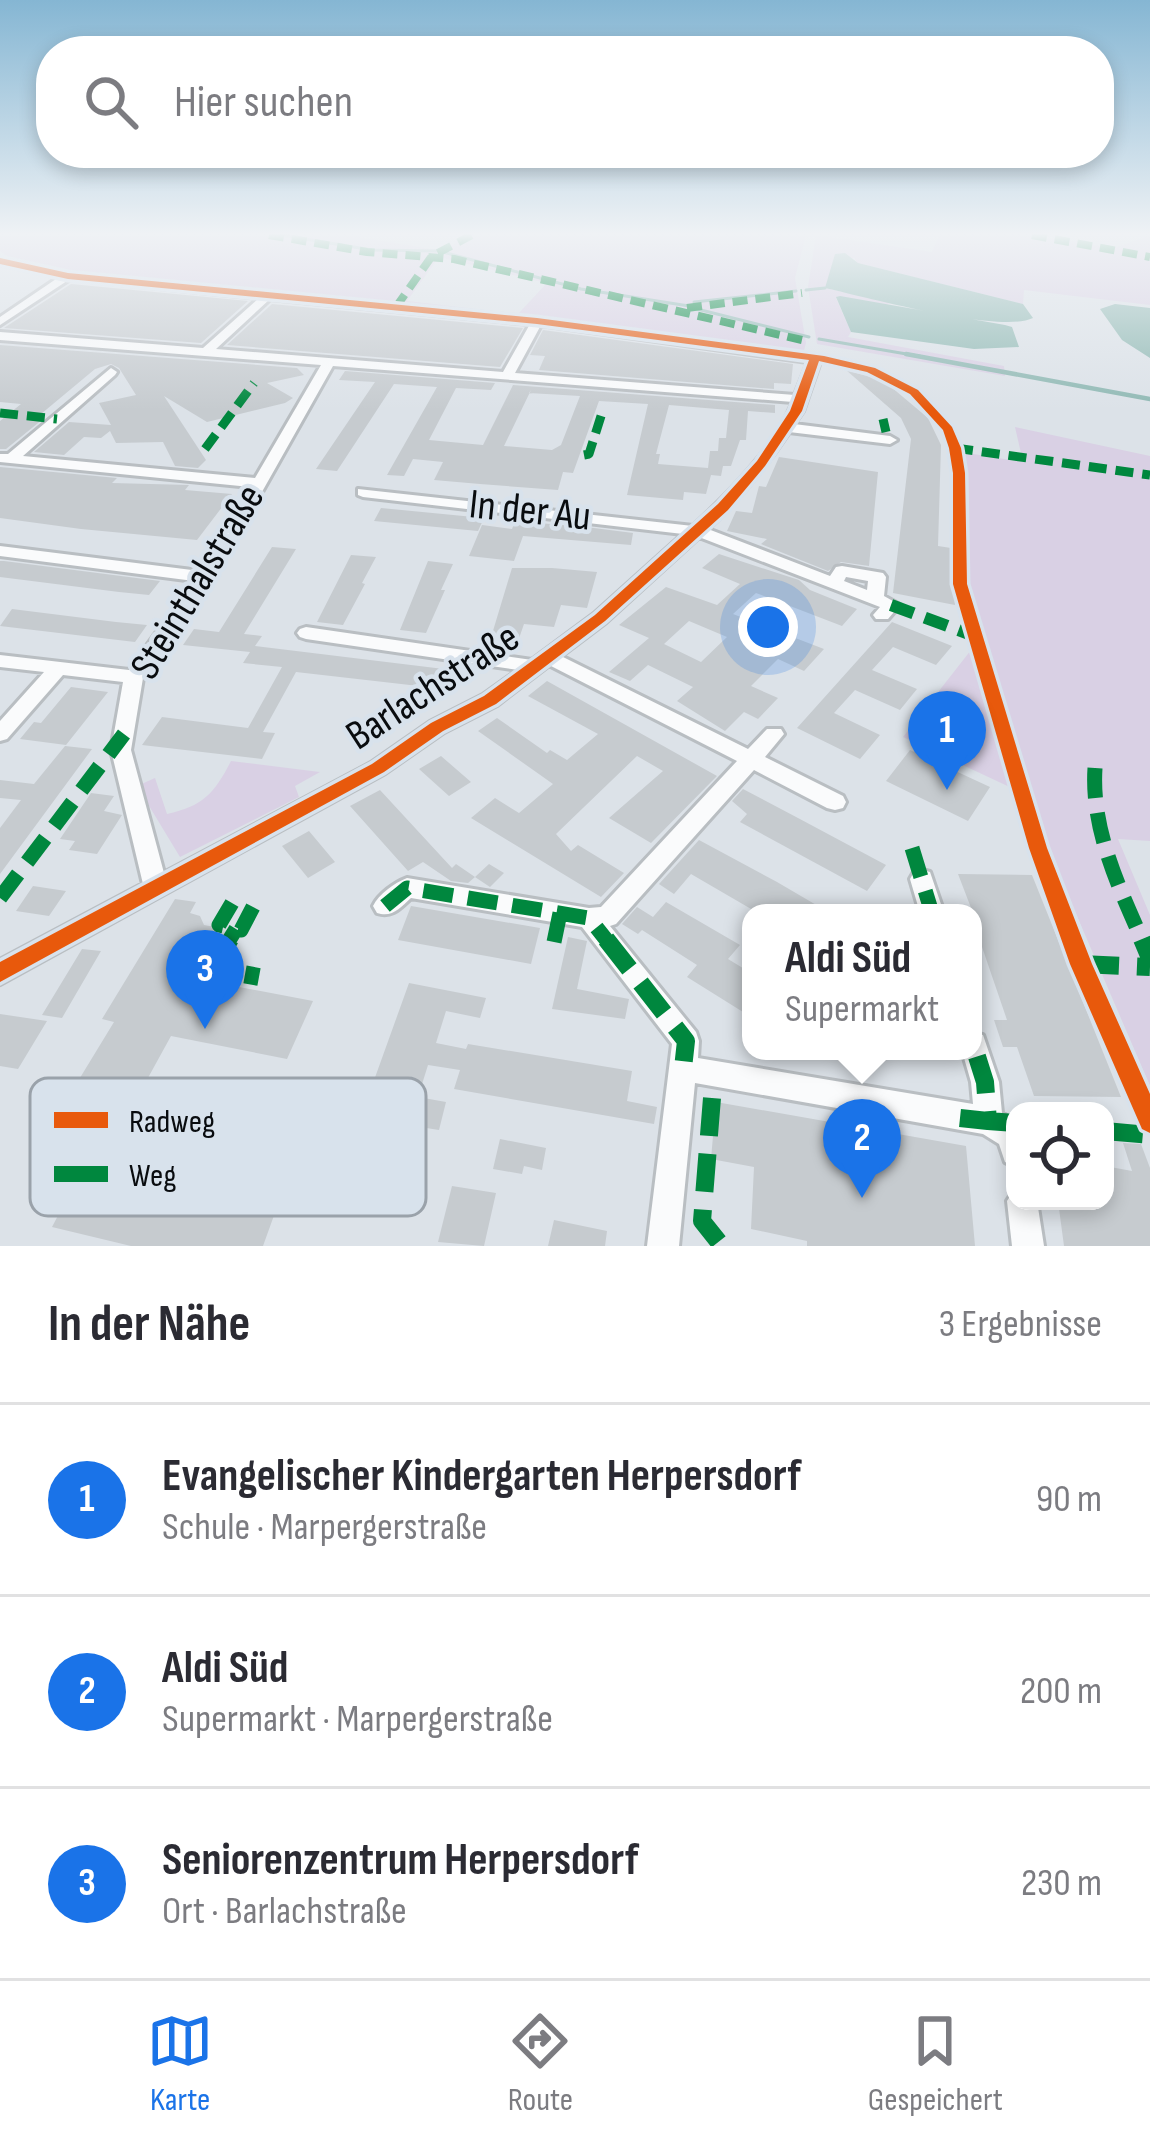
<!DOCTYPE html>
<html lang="de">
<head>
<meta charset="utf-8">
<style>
	:root { --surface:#fff; --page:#f7f7f7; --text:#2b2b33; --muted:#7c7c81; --line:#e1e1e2; --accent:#1a73e8 }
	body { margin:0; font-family:"Sofia Sans Condensed",sans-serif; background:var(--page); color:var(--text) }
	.controls { position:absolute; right:36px; bottom:36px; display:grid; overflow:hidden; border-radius:24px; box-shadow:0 6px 18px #0003 }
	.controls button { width:108px; height:108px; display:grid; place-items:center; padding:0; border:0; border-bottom:3px solid var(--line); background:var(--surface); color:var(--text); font:60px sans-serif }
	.you { position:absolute; left:768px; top:627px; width:42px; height:42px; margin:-30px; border:9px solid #fff; border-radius:50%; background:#1a73e8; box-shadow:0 0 0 18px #1a73e833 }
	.badge { display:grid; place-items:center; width:78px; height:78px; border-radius:50%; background:var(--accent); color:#fff; font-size:39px; font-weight:700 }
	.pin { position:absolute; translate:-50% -99px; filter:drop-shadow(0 3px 6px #0008) }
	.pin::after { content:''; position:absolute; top:63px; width:42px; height:36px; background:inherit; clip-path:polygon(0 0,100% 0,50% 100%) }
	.popup { position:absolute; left:742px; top:904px; width:240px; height:156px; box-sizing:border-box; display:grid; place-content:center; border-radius:24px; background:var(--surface); filter:drop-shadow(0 3px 9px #0005); font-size:39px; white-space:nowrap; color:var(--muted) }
	.popup b { font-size:45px; color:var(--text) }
	.popup::after { content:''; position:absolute; left:50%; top:100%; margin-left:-24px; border:24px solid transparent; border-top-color:var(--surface) }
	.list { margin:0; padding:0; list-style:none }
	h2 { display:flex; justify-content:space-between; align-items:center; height:156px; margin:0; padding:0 48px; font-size:51px }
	h2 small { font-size:39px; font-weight:400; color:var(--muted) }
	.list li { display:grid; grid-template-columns:78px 1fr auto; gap:36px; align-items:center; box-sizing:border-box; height:192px; padding:0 48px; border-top:3px solid var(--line) }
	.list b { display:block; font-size:45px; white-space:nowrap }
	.list p { margin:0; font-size:39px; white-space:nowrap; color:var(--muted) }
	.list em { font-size:39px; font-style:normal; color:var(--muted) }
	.icon { flex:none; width:66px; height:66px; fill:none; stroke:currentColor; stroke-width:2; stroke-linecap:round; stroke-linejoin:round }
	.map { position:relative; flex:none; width:1150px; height:1246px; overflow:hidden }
	.search { position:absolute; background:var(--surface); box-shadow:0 6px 18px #0003; left:36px; right:36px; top:36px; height:132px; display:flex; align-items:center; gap:30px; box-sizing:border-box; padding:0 42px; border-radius:48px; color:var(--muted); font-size:45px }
	.sheet { height:732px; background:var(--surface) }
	nav { display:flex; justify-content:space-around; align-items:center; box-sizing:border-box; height:168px; border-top:3px solid var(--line); background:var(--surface); font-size:33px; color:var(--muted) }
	nav a { display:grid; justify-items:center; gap:6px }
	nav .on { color:var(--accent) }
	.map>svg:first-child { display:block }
	.green { fill:#d9d0e4; fill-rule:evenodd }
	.water { fill:#90b9b4 }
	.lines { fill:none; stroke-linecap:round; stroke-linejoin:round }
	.stream-far1 { stroke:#90b9b4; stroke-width:3 }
	.stream { stroke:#90b9b4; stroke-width:4.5 }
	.building { fill:#c6cbcf; fill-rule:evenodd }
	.minor-casing { stroke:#b9bec2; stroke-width:6 }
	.minor { fill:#fafbfc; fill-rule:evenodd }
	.quiet-far4 { stroke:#00873e; stroke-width:8; stroke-dasharray:15 8; stroke-linecap:butt }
	.quiet-far3 { stroke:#00873e; stroke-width:9; stroke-dasharray:18 9; stroke-linecap:butt }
	.quiet-far2 { stroke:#00873e; stroke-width:12; stroke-dasharray:24 12; stroke-linecap:butt }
	.quiet-far1 { stroke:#00873e; stroke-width:15; stroke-dasharray:30 15; stroke-linecap:butt }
	.quiet { stroke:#00873e; stroke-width:18; stroke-dasharray:38 18; stroke-linecap:butt }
	.cycleway-casing { stroke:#d8e2ec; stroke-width:7 }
	.cycleway { fill:#e8590c; fill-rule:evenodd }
	.labels { text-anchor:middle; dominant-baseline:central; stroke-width:9; stroke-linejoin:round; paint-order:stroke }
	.street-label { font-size:42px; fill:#090c0f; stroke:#d8e2ec }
	.key { fill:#d8e2ec; stroke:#9aa2aa; stroke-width:3 }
	.key-label { font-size:33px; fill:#090c0f }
</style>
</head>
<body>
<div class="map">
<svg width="1150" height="1246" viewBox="0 0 1150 1246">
	<rect width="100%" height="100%" fill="#dce2e8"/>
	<path class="green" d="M 345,235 L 444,251 L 467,235 L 806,235 L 795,278 L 806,343 L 803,354 L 542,320 L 24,269 L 0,251 L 0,236 ZM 439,257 L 546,283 L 546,284 L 518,314 L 407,301 Z
		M 816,235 L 932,252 L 939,235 L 1022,235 L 1114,248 L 1150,235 L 1150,305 L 1024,290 L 1023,304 L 857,263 L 854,257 L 825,288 L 891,302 L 885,306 L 836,298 L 851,332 L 848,337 L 1004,366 L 1005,376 L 817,344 L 808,287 Z
		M 1015,427 L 1150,456 L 1150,841 L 1118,839 L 1150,915 L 1150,1086 L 1055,865 L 970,620 L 961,452 L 1023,462 Z
		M 971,650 L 1016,790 L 903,737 Z
		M 231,761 L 320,772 L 295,786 L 299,797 L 180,857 L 137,786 L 155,778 L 167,814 C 203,806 214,794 231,761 Z"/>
	<path class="water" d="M 845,253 L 858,263 L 1023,304 L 1033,318 C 1000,334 866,297 825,288 L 835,254 Z
		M 840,296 L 1005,325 L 1012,327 L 1019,347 L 974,349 L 851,332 L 836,297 Z
		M 1115,304 L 1150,308 L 1150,358 L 1122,340 L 1100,309 Z"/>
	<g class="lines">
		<path class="stream-far1" d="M 281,235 L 372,250 L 439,251 L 581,289 L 689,306
			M 806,290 L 825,288
			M 694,302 L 796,291
			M 693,308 L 809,337
			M 819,339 L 924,357"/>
		<path class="stream" d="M 906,354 L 1150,399"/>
	</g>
	<path class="building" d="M 71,284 L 248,301 L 201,343 L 4,328 Z
		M 272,304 L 523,328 L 500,367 L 227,345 Z
		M 543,330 L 793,364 L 791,384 L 774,383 L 774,389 L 539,370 L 545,356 L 530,355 Z
		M 0,345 L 297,368 L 304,375 L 267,383 L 293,398 L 285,403 L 207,422 L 164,396 L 206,460 L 198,468 L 175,466 L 163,442 L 116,443 L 110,431 L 101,438 L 84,437 L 64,455 L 34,452 L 69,422 L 111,425 L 99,403 L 136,395 L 119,368 L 111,364 L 95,369 L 35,419 L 43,419 L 6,449 L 0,449 L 0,421 L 21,404 L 0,402 Z
		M 846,370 L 884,381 L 928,418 L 941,445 L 938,546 L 951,548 L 955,605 L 893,593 L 911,439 L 901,418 Z
		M 345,371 L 495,383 L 491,390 L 456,388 L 429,440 L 483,445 L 513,385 L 775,405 L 775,413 L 748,411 L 746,440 L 740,440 L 731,466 L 723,466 L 721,476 L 711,475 L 706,494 L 684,492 L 683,500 L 627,495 L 648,404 L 599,401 L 573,473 L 563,472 L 558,490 L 480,484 L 434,480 L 443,462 L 413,459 L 404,476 L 387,475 L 437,387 L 394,384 L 337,471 L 316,469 L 375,382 L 339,380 ZM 531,390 L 529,393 L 580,396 L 561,445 L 552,450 L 504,446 ZM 669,405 L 729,410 L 726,438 L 719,438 L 718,451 L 710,451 L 708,468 L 658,464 L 660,454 L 656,454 Z
		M 779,457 L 878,472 L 869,566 L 841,562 L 828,571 L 761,544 L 767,539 L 727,531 L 736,511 L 752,513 L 759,486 L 766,487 Z
		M 0,467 L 117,478 L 112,483 L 189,485 L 185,490 L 232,494 L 197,540 L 81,529 L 0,518 Z
		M 381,508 L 484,518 L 478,531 L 374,521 Z
		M 515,521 L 586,527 L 633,533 L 631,545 L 523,536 L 514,561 L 469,556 L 482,525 L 512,529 Z
		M 272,547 L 296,549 L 244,634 L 262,636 L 255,646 L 452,670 L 445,689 L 296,672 L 263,732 L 275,733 L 262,759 L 142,745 L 162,717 L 248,728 L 282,667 L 243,663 L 250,652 L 183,645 L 194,629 L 219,632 Z
		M 719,554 L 799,580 L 810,590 L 857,609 L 842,626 L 756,593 L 733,614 L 824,649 L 804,671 L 778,659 L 751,686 L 778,698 L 758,719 L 744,712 L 725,731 L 677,701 L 693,687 L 648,665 L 630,681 L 609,672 L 649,638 L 619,625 L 666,587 L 717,605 L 740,584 L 702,568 ZM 689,621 L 727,637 L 701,662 L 664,644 Z
		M 351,555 L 376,557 L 362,583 L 365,584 L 343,625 L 317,622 Z
		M 0,561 L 4,561 L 160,581 L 149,595 L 119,592 L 0,577 Z
		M 428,561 L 453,564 L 441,590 L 445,590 L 426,633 L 400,630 Z
		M 512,568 L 552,568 L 597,572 L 587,608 L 561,605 L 554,627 L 524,624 L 516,647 L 489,644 Z
		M 12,609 L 116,622 L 147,625 L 135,642 L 0,626 Z
		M 892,622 L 952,646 L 936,665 L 893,647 L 872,670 L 917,689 L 900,710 L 855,690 L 834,713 L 880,735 L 860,759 L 797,728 Z
		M 547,681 L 717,776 L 651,843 L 609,818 L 663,771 L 637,756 L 556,834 L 571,851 L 578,845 L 624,873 L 601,897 L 471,818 L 495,798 L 519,813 L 553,784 L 478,731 L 497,718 L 547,753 L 550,750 L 567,760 L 598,734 L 528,696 Z
		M 71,687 L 108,692 L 66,745 L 20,739 L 34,722 L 41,723 Z
		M 65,746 L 92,749 L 0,874 L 0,828 L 21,800 L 0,798 L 0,780 L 34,784 Z
		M 910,750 L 990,787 L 968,821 L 886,781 Z
		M 441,756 L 471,782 L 449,796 L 419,769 Z
		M 743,789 L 798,818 L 886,865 L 867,891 L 740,822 L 747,814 L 732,801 Z
		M 380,790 L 452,868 L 456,864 L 475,877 L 489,864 L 504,873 L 490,887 L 475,877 L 468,883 L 451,881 L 423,862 L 408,871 L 350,806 Z
		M 91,793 L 114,796 L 104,811 L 122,815 L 97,854 L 69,850 L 75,841 L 60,839 Z
		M 309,831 L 335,862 L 308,878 L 282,846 Z
		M 699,840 L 777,882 L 830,913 L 758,913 L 691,874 L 674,894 L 659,884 Z
		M 958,874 L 1032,875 L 1121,1097 L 1034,1096 L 1017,1047 L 1003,1047 L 994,1020 L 1007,1020 L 981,944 L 973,944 L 973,913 Z
		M 33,886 L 66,891 L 49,916 L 16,911 Z
		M 175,899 L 196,902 L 190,913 L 200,916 L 204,925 L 220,928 L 192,978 L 313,1001 L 287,1059 L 171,1036 L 110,1147 L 87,1142 L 62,1165 L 74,1138 L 47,1132 L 114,1022 L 102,1019 Z
		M 666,902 L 740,945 L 728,959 L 751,973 L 751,1017 L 687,977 L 697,965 L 642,930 L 638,934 L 622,924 L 637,907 L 653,917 Z
		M 411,906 L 540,928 L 531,964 L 398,940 Z
		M 568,937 L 587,941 L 577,989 L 629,999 L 625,1019 L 552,1009 Z
		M 82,949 L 101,951 L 62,1018 L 42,1015 Z
		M 409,983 L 486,998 L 480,1018 L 446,1011 L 436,1043 L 466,1049 L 468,1044 L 632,1071 L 627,1101 L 657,1107 L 654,1124 L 454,1089 L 460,1070 L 428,1065 L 418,1097 L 446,1102 L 439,1130 L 401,1124 L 407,1105 L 368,1097 Z
		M 0,1014 L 47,1021 L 18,1069 L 0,1066 Z
		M 716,1102 L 966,1146 L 975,1246 L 807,1246 L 807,1241 L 751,1229 L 754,1167 L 711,1159 Z
		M 500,1139 L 546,1148 L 542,1170 L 524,1166 L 522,1174 L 493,1169 Z
		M 1123,1143 L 1141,1144 L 1150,1168 L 1150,1246 L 1064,1246 L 1058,1201 L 1105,1201 L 1105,1166 L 1132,1171 Z
		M 227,1160 L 290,1171 L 263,1246 L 131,1246 L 52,1227 L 63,1206 L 144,1216 L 167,1167 L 220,1176 Z
		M 452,1186 L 496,1193 L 484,1246 L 438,1242 Z
		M 554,1220 L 607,1231 L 605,1246 L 548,1246 Z"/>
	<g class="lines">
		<defs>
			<path id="minor" d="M 0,258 L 68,273 L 537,318 L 819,356 L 821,359 L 803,411 L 794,424 L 890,436 L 897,440 L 890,444 L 789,432 C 765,468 739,500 708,529 L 830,576 L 836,567 L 842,566 L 883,573 L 886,577 L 884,596 L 900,605 L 888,619 L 876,619 L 873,615 L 880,607 L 699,537 L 606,622 L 561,656 L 748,749 L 767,729 L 781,729 L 784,734 L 765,757 L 843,796 L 846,802 L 843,808 L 835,810 L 827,808 L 754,770 L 616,924 L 610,926 L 696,1032 L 699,1041 L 698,1058 L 973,1104 L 971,1082 L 962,1051 L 973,1051 L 973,1032 L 983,1035 L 999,1082 L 1002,1113 L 1015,1121 L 1015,1167 L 1005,1162 L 999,1144 L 983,1134 L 695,1083 L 679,1246 L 647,1246 L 672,1044 L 582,927 L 411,898 C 400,908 392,918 377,913 L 373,906 C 379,894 394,883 407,878 L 589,908 L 601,907 L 737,761 L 549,665 L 497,705 L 444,732 L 385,773 L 0,984 L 0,960 L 143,884 L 111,750 L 123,682 L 63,675 L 7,739 L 0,741 L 0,721 L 44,672 L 0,667 L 0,655 L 129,670 L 194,581 L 0,556 L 0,546 L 200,571 L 250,487 L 0,462 L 0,454 L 8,454 L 111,368 L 117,372 L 115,375 L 23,456 L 255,478 L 321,365 L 0,340 L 0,332 L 203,348 L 259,298 L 70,279 L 0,325 L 0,317 L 59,277 L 0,264 ZM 270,299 L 530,324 L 503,372 L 216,349 ZM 541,325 L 808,362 L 795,395 L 515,373 ZM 333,366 L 793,402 C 775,447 728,494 693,526 L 358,489 L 358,495 L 363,497 L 683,534 L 594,614 L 532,660 L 306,627 L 300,629 L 297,633 L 300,637 L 306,639 L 518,670 L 483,695 L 430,722 L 371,763 L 164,873 L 131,750 L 143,678 L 214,577 ZM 846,577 L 868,581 L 867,590 L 844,581 Z
				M 922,870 L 930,872 L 944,913 L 920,913 L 910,879 L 914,872 Z
				M 1015,1189 L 1015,1201 L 1037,1201 L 1044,1246 L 1012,1246 L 1007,1201 Z"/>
		</defs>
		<use href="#minor" class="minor-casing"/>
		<use href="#minor" class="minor"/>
		<path class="quiet-far4" d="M 269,235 L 367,252 L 454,259 L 802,340
			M 1032,235 L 1150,257
			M 396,307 L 432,256 L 472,235
			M 687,308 L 802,293"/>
		<path class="quiet-far3" d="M 0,413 L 57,419
			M 883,419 L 886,432
			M 955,448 L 1150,475
			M 205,449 L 254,383
			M 584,455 L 589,454 L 602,413"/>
		<path class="quiet-far2" d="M 891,605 L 972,635"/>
		<path class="quiet-far1" d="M 1095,768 C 1091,830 1119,887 1143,942
			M 912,848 L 932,913
			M 0,898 L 124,734
			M 232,903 L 219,925 L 241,930 L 253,907
			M 385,906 L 407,888 L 589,918 L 608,942
			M 228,942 L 236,929
			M 554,942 L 560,913"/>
		<path class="quiet" d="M 230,939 L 219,959 L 226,971 L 259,977
			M 606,939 L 686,1041 L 683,1068
			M 1142,939 L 1150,958
			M 1081,964 L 1150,967
			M 712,1098 L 702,1221 L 722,1246
			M 960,1118 L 988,1121 L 985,1082 L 973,1044
			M 988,1121 L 1015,1123
			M 1105,1131 L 1150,1135"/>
		<defs>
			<path id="cycleway" d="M 0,258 L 68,273 L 537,318 L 824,356 L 875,368 L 918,390 L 952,427 L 961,448 L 965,473 L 967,584 L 1047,848 L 1092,964 L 1150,1094 L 1150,1133 L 1142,1129 L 1070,964 L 1029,848 L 953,584 L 953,473 L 949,448 L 943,430 L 910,394 L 867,372 L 819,361 L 802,411 L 765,466 L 728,510 L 605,621 L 496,704 L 443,731 L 384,772 L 0,982 L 0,962 L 372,764 L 431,723 L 484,696 L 595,615 L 718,504 L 757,461 L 790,411 L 809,360 L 537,324 L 68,279 L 0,264 Z"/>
		</defs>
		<use href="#cycleway" class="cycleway-casing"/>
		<use href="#cycleway" class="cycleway"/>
	</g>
	<linearGradient id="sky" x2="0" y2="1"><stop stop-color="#85b6d3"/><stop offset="0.57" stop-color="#eff2f5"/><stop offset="1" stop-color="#eff2f5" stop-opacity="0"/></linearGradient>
	<rect width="1150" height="410" fill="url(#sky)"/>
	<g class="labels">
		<g class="street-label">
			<text transform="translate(530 511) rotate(6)">In der Au</text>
			<text transform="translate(198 582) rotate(-59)">Steinthalstraße</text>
			<text transform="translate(433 687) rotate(-33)">Barlachstraße</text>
		</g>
	</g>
	<rect x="30" y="1078" width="396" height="138" rx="18" class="key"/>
	<rect x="54" y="1112" width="54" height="16" fill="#e8590c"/>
	<rect x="54" y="1166" width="54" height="16" fill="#00873e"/>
	<g class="key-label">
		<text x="129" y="1132">Radweg</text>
		<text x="129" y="1186">Weg</text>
	</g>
</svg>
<div class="controls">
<button><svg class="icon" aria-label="locate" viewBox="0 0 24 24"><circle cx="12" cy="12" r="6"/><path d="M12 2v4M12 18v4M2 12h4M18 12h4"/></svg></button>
</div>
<div class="you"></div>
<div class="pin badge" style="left:947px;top:790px">1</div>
<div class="pin badge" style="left:862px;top:1198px">2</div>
<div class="popup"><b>Aldi Süd</b>Supermarkt</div>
<div class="pin badge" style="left:205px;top:1029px">3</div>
<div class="search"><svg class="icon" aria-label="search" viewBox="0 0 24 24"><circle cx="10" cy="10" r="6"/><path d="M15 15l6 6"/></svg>Hier suchen</div>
</div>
<section class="sheet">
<h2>In der Nähe<small>3 Ergebnisse</small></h2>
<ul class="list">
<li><span class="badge">1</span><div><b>Evangelischer Kindergarten Herpersdorf</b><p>Schule · Marpergerstraße</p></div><em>90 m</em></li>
<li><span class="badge">2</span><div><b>Aldi Süd</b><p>Supermarkt · Marpergerstraße</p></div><em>200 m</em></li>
<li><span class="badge">3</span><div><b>Seniorenzentrum Herpersdorf</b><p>Ort · Barlachstraße</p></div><em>230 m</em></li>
</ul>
</section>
<nav>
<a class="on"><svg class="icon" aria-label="map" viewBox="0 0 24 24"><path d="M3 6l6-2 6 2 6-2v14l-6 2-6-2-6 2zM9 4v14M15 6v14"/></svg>Karte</a>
<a><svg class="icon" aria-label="directions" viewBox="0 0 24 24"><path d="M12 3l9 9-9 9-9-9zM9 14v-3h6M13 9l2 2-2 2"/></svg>Route</a>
<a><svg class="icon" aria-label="saved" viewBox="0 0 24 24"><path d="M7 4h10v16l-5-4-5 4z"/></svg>Gespeichert</a>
</nav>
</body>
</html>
